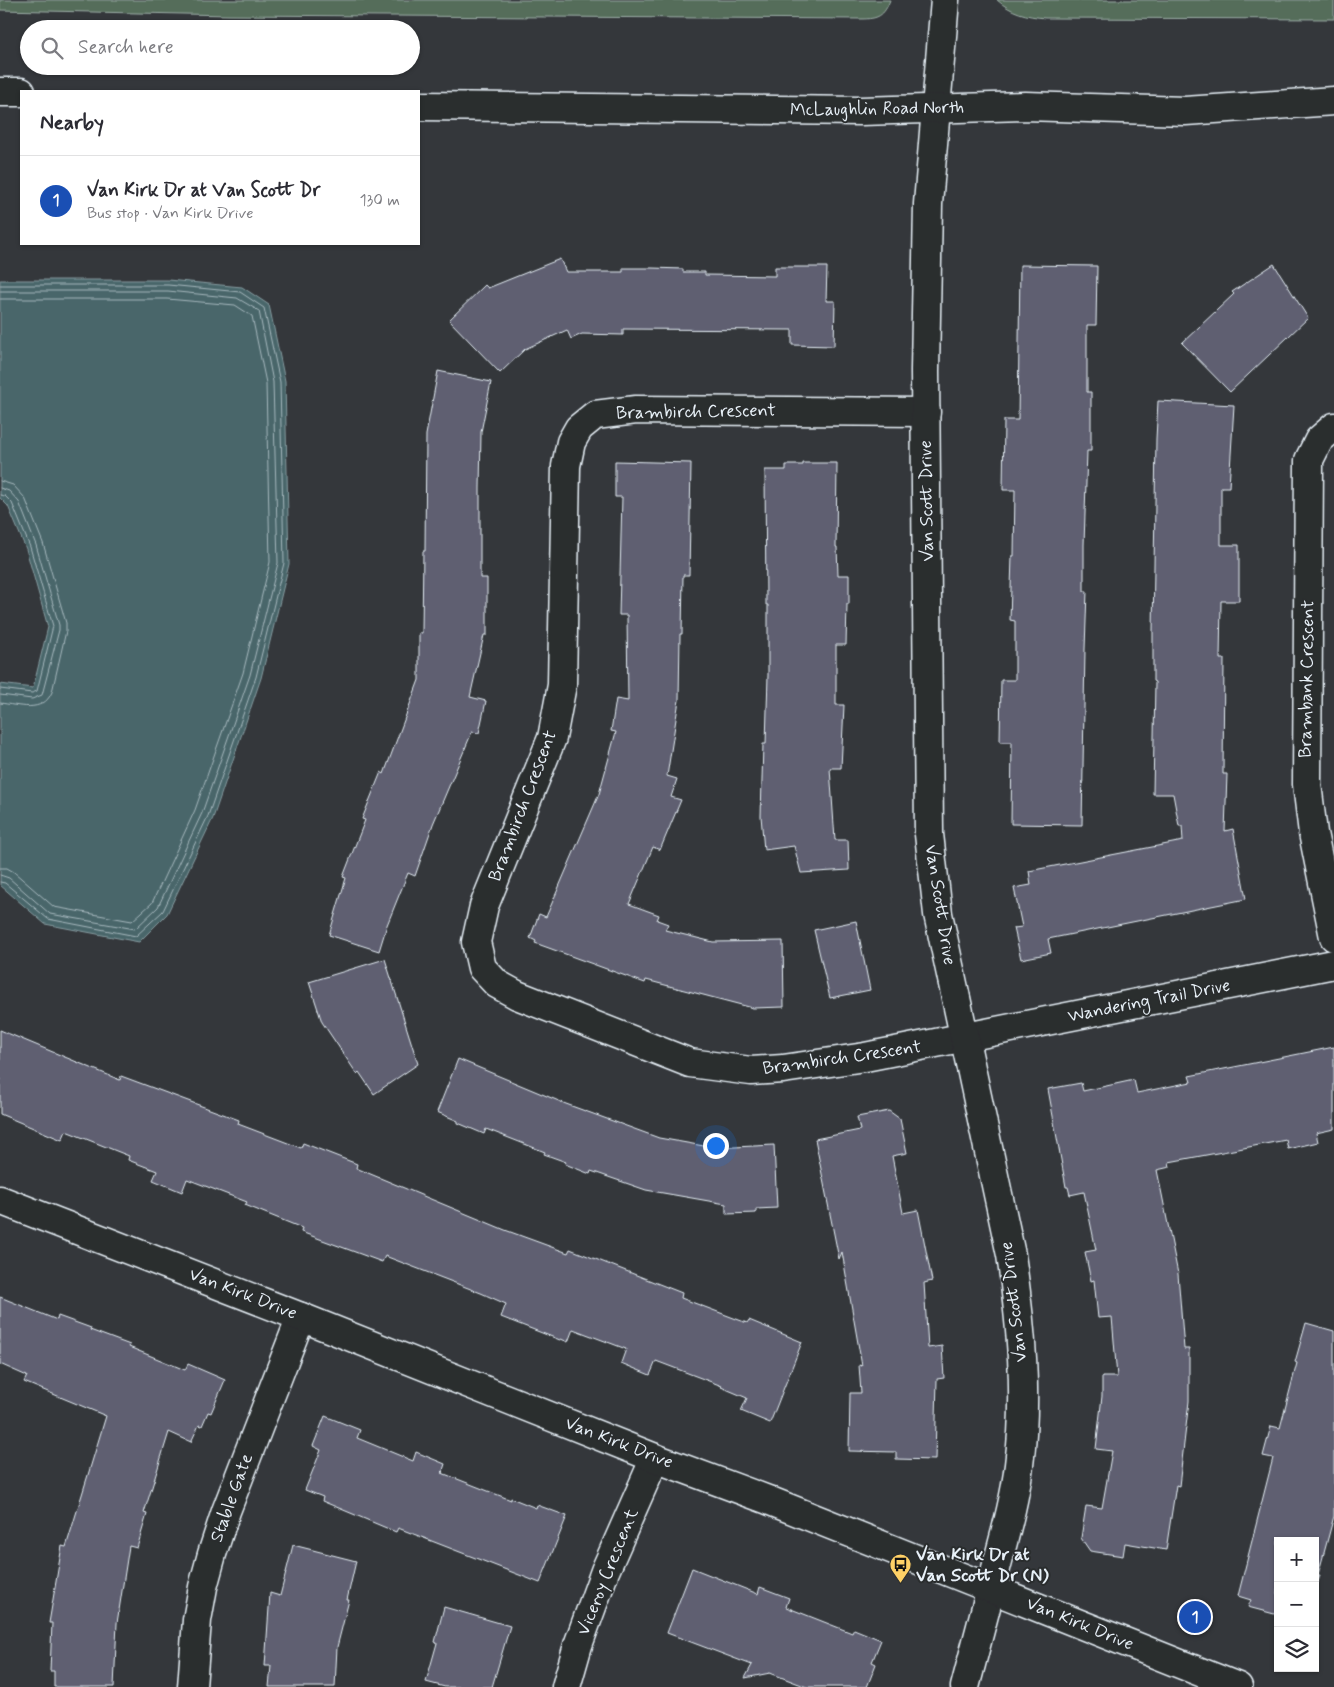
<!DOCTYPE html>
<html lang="en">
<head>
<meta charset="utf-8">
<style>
	:root { --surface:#fff; --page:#f7f7f7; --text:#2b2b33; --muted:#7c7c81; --line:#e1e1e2; --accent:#1a73e8 }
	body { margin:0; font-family:Mynerve,sans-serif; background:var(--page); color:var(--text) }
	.controls { position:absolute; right:15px; bottom:15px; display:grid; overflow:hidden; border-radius:0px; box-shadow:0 1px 4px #0004 }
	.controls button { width:45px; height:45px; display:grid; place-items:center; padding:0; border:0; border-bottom:1px solid var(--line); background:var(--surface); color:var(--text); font:25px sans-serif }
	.you { position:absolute; left:715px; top:1145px; width:18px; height:18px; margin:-12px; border:4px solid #fff; border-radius:50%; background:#1a73e8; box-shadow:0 0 0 8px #1a73e833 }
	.badge { display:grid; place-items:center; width:32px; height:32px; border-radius:50%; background:var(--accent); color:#fff; font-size:16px; font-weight:700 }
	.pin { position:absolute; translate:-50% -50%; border:2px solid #fff; box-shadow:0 1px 5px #0006 }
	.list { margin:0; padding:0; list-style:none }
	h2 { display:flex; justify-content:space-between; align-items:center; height:65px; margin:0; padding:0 20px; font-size:21px }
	h2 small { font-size:16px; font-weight:400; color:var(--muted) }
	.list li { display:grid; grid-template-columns:32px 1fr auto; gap:15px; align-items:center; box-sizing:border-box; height:90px; padding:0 20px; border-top:1px solid var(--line) }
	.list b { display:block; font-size:19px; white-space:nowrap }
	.list p { margin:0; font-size:16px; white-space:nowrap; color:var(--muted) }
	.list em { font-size:16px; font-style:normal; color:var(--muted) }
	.icon { flex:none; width:28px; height:28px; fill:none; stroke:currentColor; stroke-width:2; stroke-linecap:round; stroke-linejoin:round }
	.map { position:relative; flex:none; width:1334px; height:1687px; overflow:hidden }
	.search { position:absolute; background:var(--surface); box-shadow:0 1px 4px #0004; left:20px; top:20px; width:400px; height:55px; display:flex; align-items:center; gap:12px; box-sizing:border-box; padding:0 18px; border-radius:28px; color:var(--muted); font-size:19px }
	.panel { position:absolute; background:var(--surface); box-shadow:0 1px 4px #0004; left:20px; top:90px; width:400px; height:155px; border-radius:0px }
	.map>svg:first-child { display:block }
	.green { fill:#556d5a; stroke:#9eafa9 }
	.water { fill:#48666a; stroke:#889ea3 }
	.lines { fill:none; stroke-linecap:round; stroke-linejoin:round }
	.shore { stroke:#a8b9bf; stroke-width:1 }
	.building { fill:#5e5f71; stroke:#e8f1f8 }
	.minor-casing { stroke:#e8f1f8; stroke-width:31 }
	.tertiary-casing { stroke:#e8f1f8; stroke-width:31 }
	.secondary-casing { stroke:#e8f1f8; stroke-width:31 }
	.minor { stroke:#2a2d2e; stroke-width:28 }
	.tertiary { stroke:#2a2d2e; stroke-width:28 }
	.secondary { stroke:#2a2d2e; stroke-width:28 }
	.labels { text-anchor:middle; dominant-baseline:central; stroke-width:4; stroke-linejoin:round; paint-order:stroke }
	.street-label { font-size:18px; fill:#e8f1f8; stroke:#2a2d2e }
	.poi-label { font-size:18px; font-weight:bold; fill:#e8f1f8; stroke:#2a2d2e; text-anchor:start }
</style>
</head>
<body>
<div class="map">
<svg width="1334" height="1687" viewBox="0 0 1334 1687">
	<rect width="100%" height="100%" fill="#34373b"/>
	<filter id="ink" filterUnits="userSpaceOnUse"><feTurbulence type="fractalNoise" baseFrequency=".02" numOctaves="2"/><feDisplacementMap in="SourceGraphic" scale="10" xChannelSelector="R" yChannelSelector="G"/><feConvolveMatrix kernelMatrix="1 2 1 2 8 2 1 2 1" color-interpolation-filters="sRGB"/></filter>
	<g filter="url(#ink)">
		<path class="green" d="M 0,0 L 890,0 C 884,16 878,19 861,19 L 229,15 L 0,10 Z
			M 997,0 L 1334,0 L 1334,19 L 1045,18 C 1026,16 1012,13 997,0 Z"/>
		<path class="water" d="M 0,280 L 168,280 L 242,287 L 269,305 L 285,381 L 289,564 L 261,678 L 213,818 L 167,914 L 139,942 L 45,924 L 0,885 L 0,684 L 33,688 L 48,627 L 26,549 L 8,506 L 0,498 Z"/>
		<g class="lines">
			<path class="shore" d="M 0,285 L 168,285 L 240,292 L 264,308 L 280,382 L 284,563 L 256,677 L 208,816 L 163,911 L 136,936 L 48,919 L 5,883 L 0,882
				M 0,291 L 168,291 L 237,298 L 259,311 L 273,382 L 278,563 L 250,675 L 202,813 L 158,907 L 135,929 L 50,914 L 9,878 L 0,875
				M 0,299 L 167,299 L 235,305 L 252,316 L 266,383 L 270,562 L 243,673 L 195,810 L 152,903 L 132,921 L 54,907 L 14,872 L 7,868 L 0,868
				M 0,481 L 13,485 L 25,498 L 43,543 L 66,623 L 66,631 L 52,692 C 43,714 18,705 0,703
				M 0,488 L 9,491 L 19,502 L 36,545 L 59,625 L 59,630 L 42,695 L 32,699 L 0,695
				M 0,495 L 5,496 L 12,503 L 30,547 L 53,626 L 37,691 L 32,693 L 0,689"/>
		</g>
		<path class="building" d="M 560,259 L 566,272 L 623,272 L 623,268 L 652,268 L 683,269 L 683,272 L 705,272 L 705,275 L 775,276 L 775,267 L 827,267 L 826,301 L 835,301 L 834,346 L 792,345 L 792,330 L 623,329 L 623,335 L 582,334 L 571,339 L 567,330 L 525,349 L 500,373 L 449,320 L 485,285 L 488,288 Z
			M 1274,264 L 1308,318 L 1230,392 L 1182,343 L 1234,294 L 1232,292 Z
			M 1020,265 L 1097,266 L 1096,325 L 1087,325 L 1087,392 L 1091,392 L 1091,451 L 1087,451 L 1084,545 L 1084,591 L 1087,591 L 1085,649 L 1082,825 L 1011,824 L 1012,742 L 1000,742 L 1001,680 L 1015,680 L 1015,621 L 1010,620 L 1012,556 L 1014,556 L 1015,490 L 1003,490 L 1004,420 L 1018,420 Z
			M 438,371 L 491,382 L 481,432 L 480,488 L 480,578 L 487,578 L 487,635 L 484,635 L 470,697 L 486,701 L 479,733 L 472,732 L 433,824 L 415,876 L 408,873 L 387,925 L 379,951 L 329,935 L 346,878 L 343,877 L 365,820 L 362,819 L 381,772 L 384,774 L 419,680 L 419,633 L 422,633 L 423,551 L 425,551 L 426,435 Z
			M 1158,401 L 1234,405 L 1229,487 L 1221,487 L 1221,545 L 1239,545 L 1239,601 L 1221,601 L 1220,659 L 1224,659 L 1223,774 L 1227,774 L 1225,831 L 1233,829 L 1246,899 L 1048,939 L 1051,953 L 1021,959 L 1014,928 L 1022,927 L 1014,888 L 1031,885 L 1029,871 L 1183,841 L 1182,826 L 1179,826 L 1173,794 L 1153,794 L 1155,682 L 1153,681 L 1153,631 L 1156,439 Z
			M 615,461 L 691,463 L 689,575 L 683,575 L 682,634 L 680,634 L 679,700 L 667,776 L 677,779 L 671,797 L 681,800 L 660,850 L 653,847 L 629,904 L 659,915 L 657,920 L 668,924 L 665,930 L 713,942 L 783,941 L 784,1007 L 753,1008 L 646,980 L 645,983 L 535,943 L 536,941 L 530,938 L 539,914 L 546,917 L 599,794 L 616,732 L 611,731 L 616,699 L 628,701 L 627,615 L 619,615 L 622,497 L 615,497 Z
			M 803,463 L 837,463 L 836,547 L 837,547 L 838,575 L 849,575 L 849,604 L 847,604 L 846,645 L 836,645 L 836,705 L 844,705 L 841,768 L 830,768 L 835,840 L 848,840 L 849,870 L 801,873 L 794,846 L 764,850 L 761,816 L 763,744 L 766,744 L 768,675 L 768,605 L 766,605 L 765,470 L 786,470 L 786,465 L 803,465 Z
			M 856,921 L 870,990 L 830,998 L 814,930 Z
			M 385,959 L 418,1064 L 374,1094 L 359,1072 L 357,1074 L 322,1022 L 309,982 Z
			M 0,1030 L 120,1080 L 121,1076 L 239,1120 L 238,1124 L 301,1148 L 303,1143 L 357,1164 L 356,1168 L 505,1230 L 568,1253 L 570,1249 L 682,1293 L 681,1298 L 747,1323 L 749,1320 L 802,1342 L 770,1423 L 741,1411 L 747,1398 L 721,1387 L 722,1386 L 656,1361 L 650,1375 L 621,1363 L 626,1349 L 573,1329 L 568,1342 L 561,1339 L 560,1340 L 501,1317 L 506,1304 L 481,1293 L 385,1256 L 382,1262 L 301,1232 L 302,1228 L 245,1205 L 247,1202 L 187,1179 L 182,1192 L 153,1180 L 157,1171 L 128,1160 L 129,1156 L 66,1131 L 62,1140 L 0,1114 Z
			M 1334,1047 L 1334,1129 L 1316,1133 L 1318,1142 L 1288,1149 L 1286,1140 L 1169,1162 L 1170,1167 L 1157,1170 L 1178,1274 L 1184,1349 L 1189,1349 L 1189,1401 L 1179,1486 L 1176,1485 L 1166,1550 L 1125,1543 L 1123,1556 L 1090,1551 L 1081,1538 L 1086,1506 L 1102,1508 L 1112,1451 L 1096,1449 L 1102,1396 L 1102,1377 L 1117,1377 L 1112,1317 L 1098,1318 L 1094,1280 L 1091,1281 L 1085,1252 L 1096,1250 L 1084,1192 L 1070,1195 L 1068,1187 L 1066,1187 L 1048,1089 L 1081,1083 L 1083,1091 L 1134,1080 L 1137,1093 L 1191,1082 L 1189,1076 Z
			M 458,1059 L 566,1104 L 659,1138 L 715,1148 L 774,1145 L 777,1208 L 756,1209 L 756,1213 L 726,1214 L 726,1204 L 646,1190 L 591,1171 L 590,1174 L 565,1164 L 566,1162 L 544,1154 L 545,1152 L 486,1129 L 484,1134 L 458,1123 L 458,1121 L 437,1112 Z
			M 889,1111 L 900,1119 L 907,1153 L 892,1156 L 903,1213 L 918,1210 L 932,1281 L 924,1283 L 928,1348 L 942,1346 L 944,1378 L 937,1379 L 935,1460 L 896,1459 L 896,1452 L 849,1451 L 850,1393 L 861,1393 L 859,1365 L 862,1366 L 842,1252 L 839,1259 L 815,1139 L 860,1130 L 857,1117 Z
			M 0,1297 L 57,1320 L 58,1316 L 91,1328 L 90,1330 L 130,1345 L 129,1347 L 185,1370 L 188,1364 L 225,1380 L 211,1413 L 208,1412 L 202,1426 L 199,1425 L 191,1442 L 169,1432 L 144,1513 L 147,1514 L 137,1548 L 129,1546 L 117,1623 L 114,1687 L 54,1687 L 54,1671 L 50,1671 L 52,1623 L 49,1623 L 62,1546 L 66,1547 L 106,1416 L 24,1382 L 27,1376 L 0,1364 Z
			M 1306,1323 L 1334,1331 L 1334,1516 L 1318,1575 L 1320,1575 L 1315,1593 L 1315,1541 L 1278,1541 L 1278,1615 L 1248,1607 L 1251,1600 L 1238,1596 L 1273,1458 L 1263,1456 L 1271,1426 L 1280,1428 L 1297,1363 L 1295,1362 Z
			M 325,1416 L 360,1430 L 357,1438 L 413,1461 L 416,1452 L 445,1464 L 442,1473 L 511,1500 L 511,1498 L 536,1508 L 537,1505 L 567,1516 L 540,1583 L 398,1528 L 396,1532 L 322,1501 L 323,1497 L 305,1490 L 321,1450 L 313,1446 Z
			M 293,1545 L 356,1561 L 347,1600 L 349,1600 L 337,1647 L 335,1687 L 269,1687 L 271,1666 L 265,1666 L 270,1593 L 280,1596 Z
			M 692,1568 L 758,1594 L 760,1587 L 789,1598 L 786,1607 L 852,1633 L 854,1629 L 881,1640 L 872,1662 L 876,1664 L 867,1687 L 807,1687 L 770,1673 L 745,1678 L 752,1665 L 667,1633 Z
			M 444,1607 L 510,1626 L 492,1687 L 445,1687 L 426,1682 L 437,1643 L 435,1642 Z"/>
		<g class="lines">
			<defs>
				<path id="minor" d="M 926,412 L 636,410 L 595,415 L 579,428 L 571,442 L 566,466 L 562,685 L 552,738 L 484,906 L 476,942 L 482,968 L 497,984 L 517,995 L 690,1063 L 751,1071 L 783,1069 L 865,1057 L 1334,964
					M 1334,427 L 1319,440 L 1309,460 L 1307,784 L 1313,833 L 1334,937
					M 192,1687 L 197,1620 L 203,1587 L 212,1554 L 226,1511 L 301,1317
					M 566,1687 L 578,1645 L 605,1571 L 655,1458
					M 965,1687 L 991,1588"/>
				<path id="tertiary" d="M 945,0 L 928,204 L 925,371 L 929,834 L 938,914 L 1011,1255 C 1021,1324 1028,1396 1019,1465 C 1014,1507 1001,1547 991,1588
					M 0,1200 L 301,1317 L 655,1458 L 768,1500 L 1238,1687"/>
				<path id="secondary" d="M 0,92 L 21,92
					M 419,106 L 861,111 L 1025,106 L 1185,111 L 1334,101"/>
			</defs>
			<use href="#minor" class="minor-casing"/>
			<use href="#tertiary" class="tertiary-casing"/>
			<use href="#secondary" class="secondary-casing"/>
			<use href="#minor" class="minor"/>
			<use href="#tertiary" class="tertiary"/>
			<use href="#secondary" class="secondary"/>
		</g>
	</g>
	<defs>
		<symbol id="bus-pin" viewBox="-11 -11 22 30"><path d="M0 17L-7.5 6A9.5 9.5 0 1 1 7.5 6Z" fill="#ffd166" stroke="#2a2d2e"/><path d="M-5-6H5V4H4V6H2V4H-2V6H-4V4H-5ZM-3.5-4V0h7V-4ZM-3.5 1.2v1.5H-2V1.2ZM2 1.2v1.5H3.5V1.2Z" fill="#111"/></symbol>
	</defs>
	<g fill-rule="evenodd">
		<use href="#bus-pin" x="888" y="1552" width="25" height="34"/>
	</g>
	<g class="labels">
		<g class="street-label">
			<text transform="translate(877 109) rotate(-1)">McLaughlin Road North</text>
			<text transform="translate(696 412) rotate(-1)">Brambirch Crescent</text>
			<text transform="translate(927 501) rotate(-91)">Van Scott Drive</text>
			<text transform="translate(1307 679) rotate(-89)">Brambank Crescent</text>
			<text transform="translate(523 806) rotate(-69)">Brambirch Crescent</text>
			<text transform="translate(940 905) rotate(81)">Van Scott Drive</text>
			<text transform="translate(1149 1001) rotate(-11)">Wandering Trail Drive</text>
			<text transform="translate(842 1058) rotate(-8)">Brambirch Crescent</text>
			<text transform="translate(243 1294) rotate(21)">Van Kirk Drive</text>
			<text transform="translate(1014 1302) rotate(-97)">Van Scott Drive</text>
			<text transform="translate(619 1443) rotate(21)">Van Kirk Drive</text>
			<text transform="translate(232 1498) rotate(-70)">Stable Gate</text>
			<text transform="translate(608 1572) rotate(-68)">Viceroy Crescent</text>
			<text transform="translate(1080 1624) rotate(22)">Van Kirk Drive</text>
		</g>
		<g class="poi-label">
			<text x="916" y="1555">Van Kirk Dr at<tspan x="916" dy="21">Van Scott Dr (N)</tspan></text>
		</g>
	</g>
</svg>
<div class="controls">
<button>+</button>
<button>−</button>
<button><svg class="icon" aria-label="layers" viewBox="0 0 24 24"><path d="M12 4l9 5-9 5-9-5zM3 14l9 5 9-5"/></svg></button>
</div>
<div class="you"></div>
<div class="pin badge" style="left:1195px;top:1617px;background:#1a4fb4">1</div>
<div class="search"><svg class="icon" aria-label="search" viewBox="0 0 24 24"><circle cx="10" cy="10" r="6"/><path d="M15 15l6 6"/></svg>Search here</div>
<section class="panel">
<h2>Nearby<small></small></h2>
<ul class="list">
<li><span class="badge" style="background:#1a4fb4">1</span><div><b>Van Kirk Dr at Van Scott Dr</b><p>Bus stop · Van Kirk Drive</p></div><em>130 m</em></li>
</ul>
</section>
</div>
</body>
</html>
